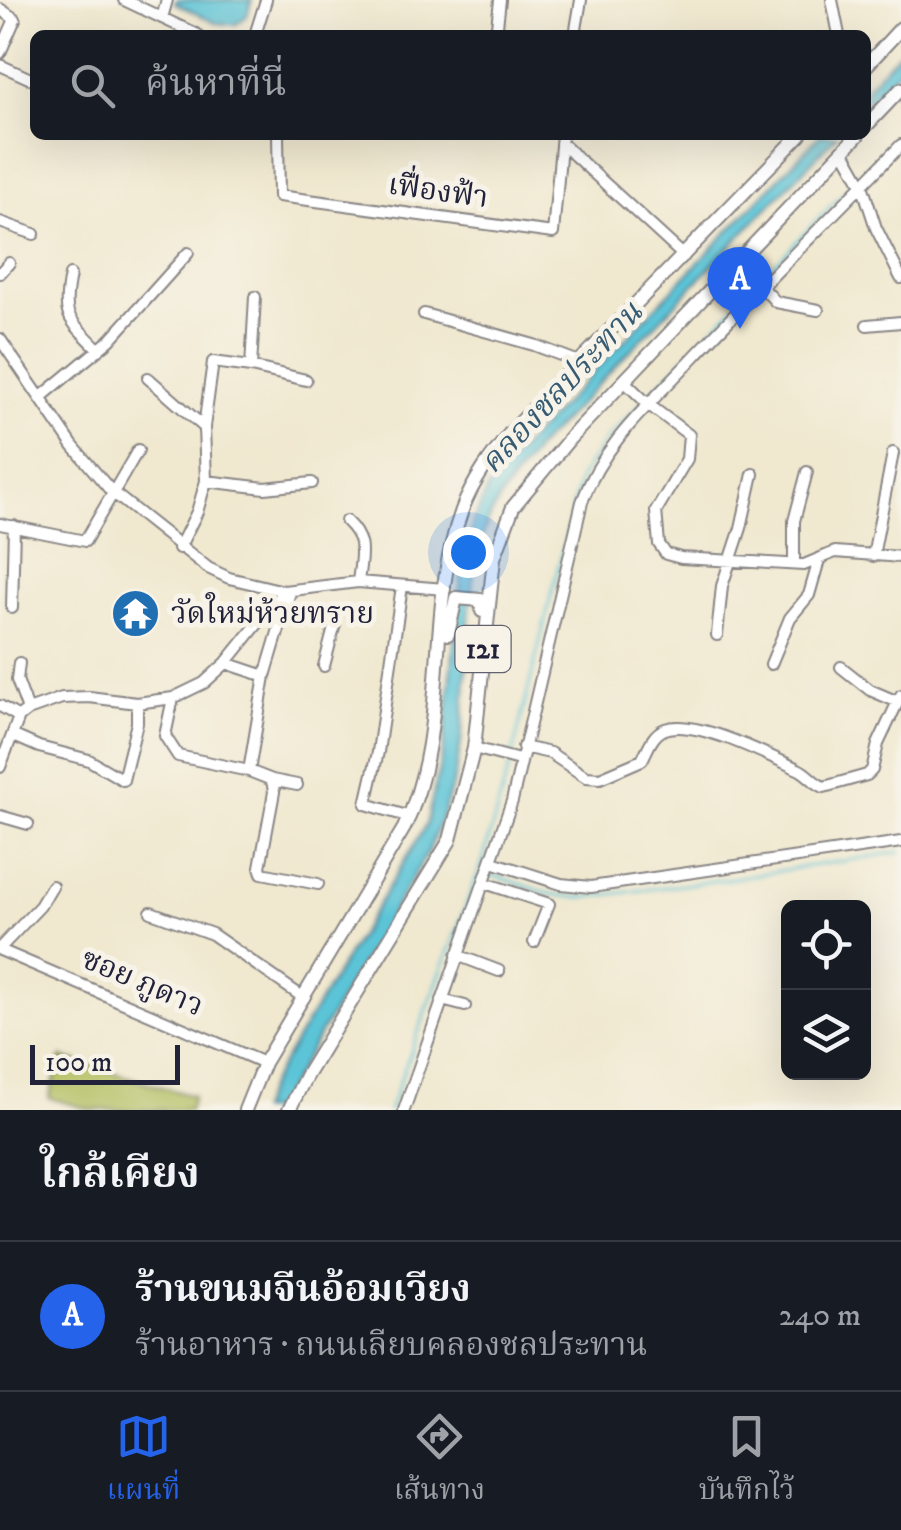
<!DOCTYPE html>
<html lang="th">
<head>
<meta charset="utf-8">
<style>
	:root { --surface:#171b24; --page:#20242c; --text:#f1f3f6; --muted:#9ea1a6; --line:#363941; --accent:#2563eb }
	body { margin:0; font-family:"IM FELL DW Pica","Noto Serif Thai",serif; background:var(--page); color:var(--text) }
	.controls { position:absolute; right:30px; bottom:30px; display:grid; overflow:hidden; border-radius:15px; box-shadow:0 10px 40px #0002 }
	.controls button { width:90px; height:90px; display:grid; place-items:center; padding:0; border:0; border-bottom:2px solid var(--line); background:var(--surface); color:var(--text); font:50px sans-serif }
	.scale { position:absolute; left:30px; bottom:25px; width:150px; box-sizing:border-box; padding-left:10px; border:5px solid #22223b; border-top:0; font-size:28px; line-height:35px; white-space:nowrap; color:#22223b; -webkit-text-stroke:8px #f7f3e8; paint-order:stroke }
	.you { position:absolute; left:468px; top:552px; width:35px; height:35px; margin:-25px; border:8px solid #fff; border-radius:50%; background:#1a73e8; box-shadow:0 0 0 15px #1a73e833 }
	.badge { display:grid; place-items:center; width:65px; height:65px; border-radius:50%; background:var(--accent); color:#fff; font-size:32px; font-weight:700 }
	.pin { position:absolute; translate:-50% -82px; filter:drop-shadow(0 2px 5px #0008) }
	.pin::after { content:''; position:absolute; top:52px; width:35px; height:30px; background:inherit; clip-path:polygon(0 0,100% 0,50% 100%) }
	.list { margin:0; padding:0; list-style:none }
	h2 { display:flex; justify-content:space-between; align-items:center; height:130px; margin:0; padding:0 40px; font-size:42px }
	h2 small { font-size:32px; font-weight:400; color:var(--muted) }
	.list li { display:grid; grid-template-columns:65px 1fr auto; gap:30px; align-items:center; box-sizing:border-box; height:150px; padding:0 40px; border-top:2px solid var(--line) }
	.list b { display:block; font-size:38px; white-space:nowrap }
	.list p { margin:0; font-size:32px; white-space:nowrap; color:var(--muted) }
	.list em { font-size:32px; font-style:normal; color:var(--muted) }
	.icon { flex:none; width:55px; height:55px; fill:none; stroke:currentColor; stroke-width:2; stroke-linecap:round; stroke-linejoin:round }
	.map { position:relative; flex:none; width:901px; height:1110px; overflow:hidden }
	.search { position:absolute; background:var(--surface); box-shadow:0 10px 40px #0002; left:30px; right:30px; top:30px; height:110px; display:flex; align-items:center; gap:25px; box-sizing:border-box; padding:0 35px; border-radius:15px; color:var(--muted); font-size:38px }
	.sheet { height:280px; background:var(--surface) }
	nav { display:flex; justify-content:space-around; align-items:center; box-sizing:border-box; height:140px; border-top:2px solid var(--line); background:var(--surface); font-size:28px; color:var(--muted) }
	nav a { display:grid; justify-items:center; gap:5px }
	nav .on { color:var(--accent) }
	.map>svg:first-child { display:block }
	.green { fill:#b2be60; stroke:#6a704e; stroke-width:2.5 }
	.water { fill:#5bc4d7; stroke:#3e7389; stroke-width:2.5 }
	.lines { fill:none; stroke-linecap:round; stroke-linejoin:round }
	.stream { stroke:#5bc4d7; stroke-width:2.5 }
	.minor-casing { stroke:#898585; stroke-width:14 }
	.major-casing { stroke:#898585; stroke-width:16 }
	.minor { stroke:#fff; stroke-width:10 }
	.major { stroke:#fff; stroke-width:12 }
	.labels { text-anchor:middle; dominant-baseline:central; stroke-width:10; stroke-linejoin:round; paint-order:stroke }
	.shield { fill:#f7f3e8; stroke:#62616f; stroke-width:2.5 }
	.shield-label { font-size:28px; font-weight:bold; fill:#22223b }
	.street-label { font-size:30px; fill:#22223b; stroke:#f7f3e8 }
	.poi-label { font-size:30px; fill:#22223b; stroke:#f7f3e8; text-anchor:start }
	.water-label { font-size:32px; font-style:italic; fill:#365b72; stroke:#f7f3e8 }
</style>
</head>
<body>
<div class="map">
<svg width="901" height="1110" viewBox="0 0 901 1110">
	<rect width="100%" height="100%" fill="#f7f3e8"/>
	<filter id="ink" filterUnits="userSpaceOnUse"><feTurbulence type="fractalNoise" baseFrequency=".01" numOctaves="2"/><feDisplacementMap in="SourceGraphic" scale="20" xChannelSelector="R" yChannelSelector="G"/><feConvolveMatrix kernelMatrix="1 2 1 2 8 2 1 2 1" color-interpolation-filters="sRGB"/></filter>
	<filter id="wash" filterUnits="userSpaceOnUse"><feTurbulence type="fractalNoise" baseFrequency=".0048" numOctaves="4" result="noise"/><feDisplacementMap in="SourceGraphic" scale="40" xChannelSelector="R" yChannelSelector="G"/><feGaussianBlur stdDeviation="2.25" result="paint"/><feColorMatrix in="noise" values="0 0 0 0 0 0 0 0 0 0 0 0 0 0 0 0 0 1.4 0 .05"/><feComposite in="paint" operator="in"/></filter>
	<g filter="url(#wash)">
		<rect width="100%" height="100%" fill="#f0e8cf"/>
		<path class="green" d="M 61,1057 L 193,1096 L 189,1110 L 92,1110 L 49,1098 Z"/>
		<path class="water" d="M 176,0 L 252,0 L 247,16 L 235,25 L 215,23 L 175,3 Z
			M 901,50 L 901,68 L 866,104 L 866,87 Z
			M 820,135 L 837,135 L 537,448 C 517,475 495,500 484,532 C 462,596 471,687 459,755 C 454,787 441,820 429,850 L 275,1110 L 259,1110 L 271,1082 L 426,825 L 443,752 L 462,568 L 473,522 L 488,488 L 530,439 Z"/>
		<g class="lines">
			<path class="stream" d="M 860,175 L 901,133
				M 646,398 L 855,181
				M 512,756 L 580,478 L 607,438 L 640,404
				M 489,874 L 550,894 L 581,898 L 721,880 L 901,852
				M 389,1110 L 483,860 L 510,764"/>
		</g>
	</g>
	<g filter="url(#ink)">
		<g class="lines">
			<defs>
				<path id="minor" d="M 124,0 L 198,35
					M 832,0 L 839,35
					M 0,9 L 15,19 L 0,53
					M 162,18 L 167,0
					M 255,35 L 266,0
					M 496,35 L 500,0
					M 575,35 L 581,0
					M 0,65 L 35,81
					M 278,135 L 279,196 L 553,233 L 562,135
					M 561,143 L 684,256
					M 843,150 L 861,182 L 876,228 L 901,278
					M 0,222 L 34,234
					M 0,273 L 9,263
					M 70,275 C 61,319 69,318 99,350
					M 761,286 L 776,302 L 818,310
					M 424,314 L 534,345 L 579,362
					M 867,325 L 901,322
					M 0,339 L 73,446 L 111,491 L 208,568 L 229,578 L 284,591 L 358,582 L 445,589
					M 251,367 L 306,380
					M 148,378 L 204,427
					M 625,382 L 649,405 L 689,435 L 687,459 L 656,511 L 659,544 L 666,554 L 681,558 L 804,565 L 835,552 L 901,557
					M 41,397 L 110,340 L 188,253
					M 206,481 L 265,488 L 312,483
					M 346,521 C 367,541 361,555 358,582
					M 0,524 L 85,541 L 138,450
					M 179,548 L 197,512 L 206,481 L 204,427 L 213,362 L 251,367 L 255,297
					M 873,556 L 893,453
					M 794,564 L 794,521 L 807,472
					M 402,586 L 378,752 L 366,804 L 410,817
					M 290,592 L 265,676 L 249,771 L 272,780 L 274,792 L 260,867 L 262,873 L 318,884
					M 12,608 L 14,526
					M 281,615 L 307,617 L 335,624 L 324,666
					M 717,635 L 722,586 L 741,528 L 753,474
					M 19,663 L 17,680 L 28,710
					M 226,663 L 265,676
					M 771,664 L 790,618 L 809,595 L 819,560
					M 841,667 L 870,690 L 898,702
					M 173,698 L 165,736 L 178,756 L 249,771
					M 0,706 L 19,717
					M 14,736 L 39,747 L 89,760 L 123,780 L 137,723 L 137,703
					M 523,747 L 550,753 L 586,777 L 600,778 L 642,760 C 648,749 652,734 665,729 C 695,718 770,756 798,769 C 809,774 813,783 824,787 L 867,775 L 872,770 L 878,744 L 901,695
					M 474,748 L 519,760
					M 0,767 L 19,717 L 28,710 L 62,698 L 89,697 L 137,703 L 173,698 L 204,683 L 226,663 L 284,591
					M 272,780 L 297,785
					M 0,816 L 28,824
					M 492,862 L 561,884 L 591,887 L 901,842
					M 485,883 L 549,904 L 534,942
					M 151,912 L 212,934 L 304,998
					M 0,948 L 40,906 L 52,886
					M 0,950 L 264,1063
					M 457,955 L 499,971
					M 442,1000 L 465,1006
					M 404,1110 L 512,801 L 582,502 C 603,443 651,403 693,358 C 761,286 832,217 901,145"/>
				<path id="major" d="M 866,66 L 901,28
					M 866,126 L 901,89
					M 448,634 L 456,598 L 481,600 L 482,611
					M 245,1110 L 264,1063 L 404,828 C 452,727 424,612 462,510 C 473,480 492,456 511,432 L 800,135
					M 289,1110 L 306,1076 L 450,840 L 474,748 L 494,558 L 513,507 L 571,437 L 858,135"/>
			</defs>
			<use href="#minor" class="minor-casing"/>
			<use href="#major" class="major-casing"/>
			<use href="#minor" class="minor"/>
			<use href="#major" class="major"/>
		</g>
	</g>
	<defs>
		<symbol id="temple-disc" viewBox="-11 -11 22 22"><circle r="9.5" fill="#1f6fb2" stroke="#f7f3e8"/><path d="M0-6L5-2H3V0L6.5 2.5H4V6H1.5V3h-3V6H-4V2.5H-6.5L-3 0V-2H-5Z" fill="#fff"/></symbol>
	</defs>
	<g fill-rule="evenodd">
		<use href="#temple-disc" x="108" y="586" width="55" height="55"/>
	</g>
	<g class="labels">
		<rect class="shield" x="455.5" y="626" width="55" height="46" rx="8"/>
		<g class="shield-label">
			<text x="483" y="649">121</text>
		</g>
		<g class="street-label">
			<text transform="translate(438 192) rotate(8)">เฟื่องฟ้า</text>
			<text transform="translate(142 983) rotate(23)">ซอย ภูดาว</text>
		</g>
		<g class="poi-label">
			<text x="171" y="614">วัดใหม่ห้วยทราย</text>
		</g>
		<g class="water-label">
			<text transform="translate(562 388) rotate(-47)">คลองชลประทาน</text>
		</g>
	</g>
</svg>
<div class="controls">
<button><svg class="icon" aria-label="locate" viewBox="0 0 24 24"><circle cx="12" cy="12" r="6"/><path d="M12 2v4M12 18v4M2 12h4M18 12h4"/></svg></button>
<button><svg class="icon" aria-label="layers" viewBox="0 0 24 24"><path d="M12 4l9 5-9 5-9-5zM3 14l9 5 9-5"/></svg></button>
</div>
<div class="scale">100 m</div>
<div class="you"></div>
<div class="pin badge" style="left:740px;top:329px">A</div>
<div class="search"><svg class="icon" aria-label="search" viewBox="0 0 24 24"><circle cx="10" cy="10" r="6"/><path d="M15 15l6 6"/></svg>ค้นหาที่นี่</div>
</div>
<section class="sheet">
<h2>ใกล้เคียง<small></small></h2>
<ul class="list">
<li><span class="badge">A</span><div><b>ร้านขนมจีนอ้อมเวียง</b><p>ร้านอาหาร · ถนนเลียบคลองชลประทาน</p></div><em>240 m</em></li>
</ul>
</section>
<nav>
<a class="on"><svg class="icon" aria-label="map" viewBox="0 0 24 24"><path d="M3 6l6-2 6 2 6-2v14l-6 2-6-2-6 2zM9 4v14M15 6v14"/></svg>แผนที่</a>
<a><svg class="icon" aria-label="directions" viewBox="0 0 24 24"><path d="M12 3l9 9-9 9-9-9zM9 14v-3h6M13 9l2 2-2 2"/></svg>เส้นทาง</a>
<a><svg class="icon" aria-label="saved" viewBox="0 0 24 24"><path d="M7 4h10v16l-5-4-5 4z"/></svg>บันทึกไว้</a>
</nav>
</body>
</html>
